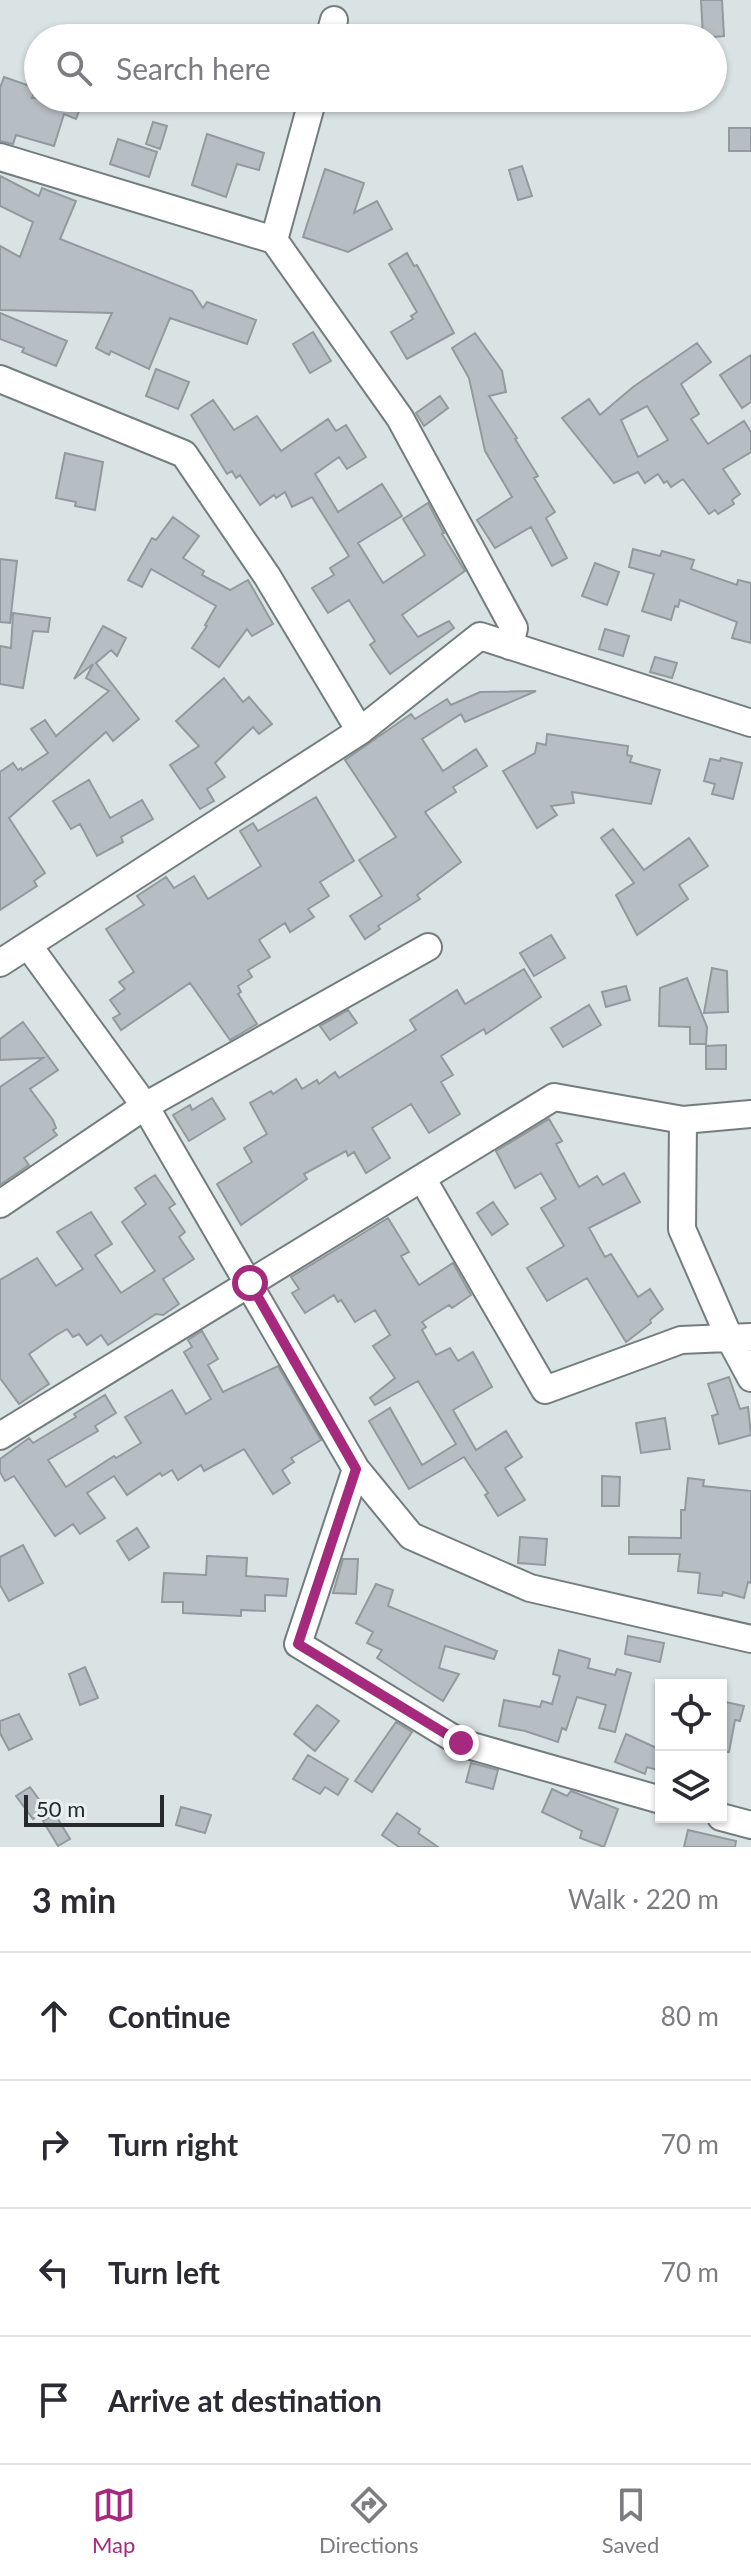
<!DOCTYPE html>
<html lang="en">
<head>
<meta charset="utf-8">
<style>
	:root { --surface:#fff; --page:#f2f2f3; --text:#2b2b33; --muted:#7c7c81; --line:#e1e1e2; --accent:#a52a7e }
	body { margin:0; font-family:Lato,sans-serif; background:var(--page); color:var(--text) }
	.controls { position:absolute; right:24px; bottom:24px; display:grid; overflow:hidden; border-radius:0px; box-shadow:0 2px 6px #0004 }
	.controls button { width:72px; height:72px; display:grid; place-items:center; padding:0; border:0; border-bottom:2px solid var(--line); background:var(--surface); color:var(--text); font:40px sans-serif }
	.scale { position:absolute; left:24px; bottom:20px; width:140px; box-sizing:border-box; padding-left:8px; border:4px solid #262a2a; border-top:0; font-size:22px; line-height:28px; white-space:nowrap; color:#262a2a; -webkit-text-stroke:6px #e7f1f1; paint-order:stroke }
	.stop { position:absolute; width:24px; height:24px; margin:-18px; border:6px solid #a52a7e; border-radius:50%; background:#fff }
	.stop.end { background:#a52a7e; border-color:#fff; box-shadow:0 2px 8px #0008 }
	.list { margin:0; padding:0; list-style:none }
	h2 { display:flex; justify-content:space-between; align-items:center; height:104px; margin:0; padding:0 32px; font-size:34px }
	h2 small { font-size:26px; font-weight:400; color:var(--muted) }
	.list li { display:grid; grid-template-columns:52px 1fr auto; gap:24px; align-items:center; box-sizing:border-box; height:128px; padding:0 32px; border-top:2px solid var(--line) }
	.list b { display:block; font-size:30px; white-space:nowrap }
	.list em { font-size:26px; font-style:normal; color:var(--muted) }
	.icon { flex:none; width:44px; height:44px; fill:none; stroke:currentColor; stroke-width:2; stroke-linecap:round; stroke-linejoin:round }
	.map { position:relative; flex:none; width:751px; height:1847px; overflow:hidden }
	.search { position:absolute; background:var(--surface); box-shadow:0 2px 6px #0004; left:24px; right:24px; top:24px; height:88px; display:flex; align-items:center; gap:20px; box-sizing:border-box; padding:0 28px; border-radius:44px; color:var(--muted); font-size:30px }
	.sheet { height:616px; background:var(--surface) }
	nav { display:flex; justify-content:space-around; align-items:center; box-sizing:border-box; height:112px; border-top:2px solid var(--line); background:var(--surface); font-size:22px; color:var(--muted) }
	nav a { display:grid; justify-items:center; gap:4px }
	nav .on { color:var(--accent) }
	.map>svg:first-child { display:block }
	.building { fill:#b7bec3; stroke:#929a9e; stroke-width:2; fill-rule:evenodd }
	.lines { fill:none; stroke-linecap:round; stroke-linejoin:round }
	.minor-casing { stroke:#747d7e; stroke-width:30 }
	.minor { stroke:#fff; stroke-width:26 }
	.route { stroke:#a52a7e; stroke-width:10 }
</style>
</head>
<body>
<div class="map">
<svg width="751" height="1847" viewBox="0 0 751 1847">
	<rect width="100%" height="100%" fill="#dae3e4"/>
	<path class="building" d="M 701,0 L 722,0 L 724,36 L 703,38 Z
		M 4,77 L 36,88 L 32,98 L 84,98 L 76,119 L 64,114 L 54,146 L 16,135 L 13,144 L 0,141 L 0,88 Z
		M 153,122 L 167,126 L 160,149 L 146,144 Z
		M 729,128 L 751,128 L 751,151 L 729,151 Z
		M 207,134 L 264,153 L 259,170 L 237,164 L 226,197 L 192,185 Z
		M 118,139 L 157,152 L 149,177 L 110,164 Z
		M 522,166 L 532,196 L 518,200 L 509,170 Z
		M 325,169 L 364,183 L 354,213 L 377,201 L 392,229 L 348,252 L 303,237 Z
		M 0,176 L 39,196 L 42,188 L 76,201 L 60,239 L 192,291 L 203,308 L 207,302 L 256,320 L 247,344 L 170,318 L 149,369 L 111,351 L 109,355 L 96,348 L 112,313 L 0,310 L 0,246 L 20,257 L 33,222 L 0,206 Z
		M 407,253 L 414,266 L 417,265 L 454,333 L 407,359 L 391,332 L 413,319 L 411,316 L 417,312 L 389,264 Z
		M 0,313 L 67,341 L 56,366 L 22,352 L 24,348 L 0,339 Z
		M 313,332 L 331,361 L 310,373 L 293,344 Z
		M 475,333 L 502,371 L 506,392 L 489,396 L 517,438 L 515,439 L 538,476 L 534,478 L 555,512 L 546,518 L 567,558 L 552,566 L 531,527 L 495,548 L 477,520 L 512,497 L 485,451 L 469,378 L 452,348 Z
		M 697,343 L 711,362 L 681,384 L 699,414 L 691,419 L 708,444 L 744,421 L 751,432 L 751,452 L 723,469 L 740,494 L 732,500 L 734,504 L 718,514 L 715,510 L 709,514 L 683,479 L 671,487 L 667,481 L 664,483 L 658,474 L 645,483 L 638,472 L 614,483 L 562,418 L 589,399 L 600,415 L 633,387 ZM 647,406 L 668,440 L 638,457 L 621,420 Z
		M 751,355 L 751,402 L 742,408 L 720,375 Z
		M 156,369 L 189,382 L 178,409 L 146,396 Z
		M 440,396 L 448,408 L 424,426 L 416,413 Z
		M 213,400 L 234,430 L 257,416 L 281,451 L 328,419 L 336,431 L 346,425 L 366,457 L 347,469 L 339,457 L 315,474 L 338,512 L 382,484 L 402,516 L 358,543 L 383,583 L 425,555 L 403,519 L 428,503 L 444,533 L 442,534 L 465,571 L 402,615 L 418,637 L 449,621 L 454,628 L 390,674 L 370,645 L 375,641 L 349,600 L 328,613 L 312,588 L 334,575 L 330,568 L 349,556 L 312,497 L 292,507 L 285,492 L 276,498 L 274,495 L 260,505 L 240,475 L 236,478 L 232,471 L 227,474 L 191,415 Z
		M 65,453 L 103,462 L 95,510 L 75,506 L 76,502 L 56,498 Z
		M 173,517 L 199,536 L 183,558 L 204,571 L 202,575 L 230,590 L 248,580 L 273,624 L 252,636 L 247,629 L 219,667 L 192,648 L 207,626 L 205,625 L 216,606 L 151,569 L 142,587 L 128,580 L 152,538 L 156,540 Z
		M 633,549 L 660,556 L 662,551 L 694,560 L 691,569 L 737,585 L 738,580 L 751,583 L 751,643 L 732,638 L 737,622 L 680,600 L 678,607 L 675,606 L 671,620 L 642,611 L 654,574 L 629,567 Z
		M 0,559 L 17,561 L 10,623 L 0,622 Z
		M 595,563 L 619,572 L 607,605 L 582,596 Z
		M 13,613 L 50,618 L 48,632 L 33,631 L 23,688 L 0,684 L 0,646 L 11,648 Z
		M 103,626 L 126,638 L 117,656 L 111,650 L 96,663 L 139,719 L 113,741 L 106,732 L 9,818 L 45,873 L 34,881 L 37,886 L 0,910 L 0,772 L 13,763 L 18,770 L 21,768 L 22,770 L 48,753 L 31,729 L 45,720 L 56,736 L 109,691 L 86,678 L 93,664 L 74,679 Z
		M 605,629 L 629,636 L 623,656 L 599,649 Z
		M 655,657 L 677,663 L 672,678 L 650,672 Z
		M 224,678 L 243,702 L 249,697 L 272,724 L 259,734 L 253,727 L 215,763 L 225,777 L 207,789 L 214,801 L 200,809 L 170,765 L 199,746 L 176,721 Z
		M 536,691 L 465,722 L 461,714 L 422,739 L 443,771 L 476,749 L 487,766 L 453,787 L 456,792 L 425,812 L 461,862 L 417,895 L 420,899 L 378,926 L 380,929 L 365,939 L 350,916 L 382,896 L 359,860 L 396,837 L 345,760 L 411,714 L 415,719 L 447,699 L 451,705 L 480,692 Z
		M 547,734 L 628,746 L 627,755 L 632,756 L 630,762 L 660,770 L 651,804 L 572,792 L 574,803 L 551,806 L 557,815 L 537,828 L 503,771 L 535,753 L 537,743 L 546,745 Z
		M 721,758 L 742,763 L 733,799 L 712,794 L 715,784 L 704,781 L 710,759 L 720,761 Z
		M 89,780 L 110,818 L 142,800 L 153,819 L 121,837 L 123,842 L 97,856 L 80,824 L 71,829 L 53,801 Z
		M 316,797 L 354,861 L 320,882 L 329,896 L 308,909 L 314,917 L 290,932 L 285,923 L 259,940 L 270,957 L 248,970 L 252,977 L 238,986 L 241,992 L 238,994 L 257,1024 L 230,1040 L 190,983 L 121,1030 L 113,1018 L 120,1014 L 110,1000 L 125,989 L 119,982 L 134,972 L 106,929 L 144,905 L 137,896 L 166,877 L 174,888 L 194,876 L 208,899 L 261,866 L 240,831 L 253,823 L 258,831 Z
		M 613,829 L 644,870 L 689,838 L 708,866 L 679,885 L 688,899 L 637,935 L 616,895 L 634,883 L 601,838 Z
		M 551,935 L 565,958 L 534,976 L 520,953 Z
		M 712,968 L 727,971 L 728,1012 L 704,1013 Z
		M 524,969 L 541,997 L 486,1034 L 484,1029 L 441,1056 L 453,1075 L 441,1082 L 460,1114 L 429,1133 L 411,1104 L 372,1128 L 390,1158 L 366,1173 L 354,1152 L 348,1156 L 346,1151 L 304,1174 L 307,1179 L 241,1225 L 217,1184 L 252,1162 L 244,1148 L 267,1134 L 250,1103 L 271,1091 L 273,1094 L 296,1079 L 302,1089 L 317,1080 L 319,1084 L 335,1072 L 339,1078 L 416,1030 L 410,1020 L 457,990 L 465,1004 Z
		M 687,978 L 707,1027 L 706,1044 L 690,1044 L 690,1027 L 659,1026 L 660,988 Z
		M 626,986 L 630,1000 L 606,1007 L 602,992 Z
		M 589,1005 L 601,1025 L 563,1047 L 551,1028 Z
		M 348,1010 L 357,1023 L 330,1040 L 320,1026 Z
		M 23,1022 L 58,1070 L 30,1089 L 53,1120 L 56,1128 L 53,1130 L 57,1135 L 24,1158 L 29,1165 L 0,1185 L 0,1087 L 43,1058 L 0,1060 L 0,1039 Z
		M 726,1045 L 726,1069 L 706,1069 L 706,1046 Z
		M 212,1098 L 225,1119 L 189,1141 L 173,1115 L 190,1105 L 192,1110 Z
		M 549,1119 L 562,1141 L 556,1144 L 579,1187 L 597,1176 L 603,1185 L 624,1173 L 640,1202 L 589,1228 L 605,1257 L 611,1254 L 638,1297 L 650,1289 L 663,1309 L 650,1320 L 651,1323 L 626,1342 L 587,1278 L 547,1301 L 527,1268 L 564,1246 L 541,1208 L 556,1199 L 541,1173 L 515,1188 L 496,1151 Z
		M 155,1175 L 175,1204 L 169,1208 L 185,1232 L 179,1237 L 194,1259 L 163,1279 L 179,1304 L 163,1315 L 156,1314 L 108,1345 L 101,1335 L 87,1345 L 79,1334 L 73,1337 L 67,1329 L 55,1336 L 29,1354 L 49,1384 L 19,1404 L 0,1378 L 0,1280 L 37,1258 L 56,1286 L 83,1269 L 57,1232 L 91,1212 L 112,1244 L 95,1255 L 121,1293 L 155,1271 L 122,1222 L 146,1204 L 135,1188 Z
		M 493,1202 L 508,1224 L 492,1235 L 477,1213 Z
		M 388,1218 L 409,1252 L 401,1256 L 419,1285 L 453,1263 L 471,1295 L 452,1308 L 449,1305 L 422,1322 L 426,1327 L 422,1330 L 436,1355 L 450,1348 L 458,1361 L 473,1352 L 492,1387 L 453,1410 L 476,1450 L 506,1431 L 522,1457 L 505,1468 L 525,1500 L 498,1516 L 485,1495 L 488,1493 L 464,1457 L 409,1489 L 393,1462 L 369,1421 L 390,1408 L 422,1465 L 456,1444 L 418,1381 L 375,1405 L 370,1398 L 395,1378 L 373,1346 L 390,1335 L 375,1310 L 355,1322 L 341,1300 L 338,1302 L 334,1295 L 305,1313 L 292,1293 L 299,1289 L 291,1277 Z
		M 202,1331 L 218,1359 L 208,1365 L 223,1392 L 278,1366 L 321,1440 L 291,1458 L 294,1462 L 282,1470 L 290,1483 L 273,1494 L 244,1449 L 204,1471 L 201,1465 L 178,1480 L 172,1470 L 162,1476 L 160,1473 L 127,1495 L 114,1476 L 87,1493 L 105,1518 L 80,1534 L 73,1524 L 55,1536 L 14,1476 L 5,1481 L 0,1472 L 0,1459 L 29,1438 L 33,1443 L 76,1417 L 74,1414 L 105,1395 L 116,1413 L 95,1426 L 98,1431 L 48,1460 L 66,1487 L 114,1456 L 116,1458 L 141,1443 L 125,1417 L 172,1390 L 186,1414 L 211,1399 L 184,1352 L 192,1347 L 188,1340 Z
		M 729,1377 L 740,1409 L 748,1407 L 751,1435 L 719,1444 L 712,1416 L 718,1414 L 708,1384 Z
		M 665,1418 L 670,1449 L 641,1453 L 636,1423 Z
		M 602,1476 L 620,1477 L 619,1506 L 602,1506 Z
		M 688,1478 L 704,1480 L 703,1486 L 751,1491 L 751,1583 L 748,1582 L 744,1598 L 723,1592 L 722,1596 L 698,1593 L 700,1573 L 678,1571 L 680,1554 L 629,1554 L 629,1537 L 681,1538 L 681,1510 L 685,1510 Z
		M 137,1528 L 149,1547 L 129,1560 L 117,1541 Z
		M 520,1537 L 547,1539 L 545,1565 L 518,1563 Z
		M 23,1545 L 43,1583 L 9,1601 L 0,1585 L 0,1557 Z
		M 207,1556 L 247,1558 L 246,1576 L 288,1579 L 286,1596 L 265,1595 L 265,1611 L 241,1610 L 241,1616 L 183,1613 L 183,1602 L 162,1602 L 164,1573 L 206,1575 Z
		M 343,1559 L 358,1559 L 356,1594 L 333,1593 Z
		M 376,1584 L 393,1590 L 388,1606 L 497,1651 L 494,1659 L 445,1646 L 439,1668 L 459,1674 L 443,1701 L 416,1684 L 377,1658 L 382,1650 L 367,1643 L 373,1632 L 356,1623 Z
		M 628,1636 L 664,1643 L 660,1662 L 625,1654 Z
		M 559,1650 L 590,1659 L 588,1668 L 615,1675 L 617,1669 L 631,1673 L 615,1732 L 599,1728 L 606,1705 L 577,1697 L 566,1730 L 562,1728 L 558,1742 L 525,1731 L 499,1726 L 504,1700 L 540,1707 L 542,1701 L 552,1704 L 560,1676 L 553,1674 Z
		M 85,1667 L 98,1698 L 80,1705 L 69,1674 Z
		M 721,1701 L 744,1706 L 740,1721 L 735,1720 L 729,1752 L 721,1752 Z
		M 317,1705 L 339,1721 L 315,1751 L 294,1734 Z
		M 19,1714 L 32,1739 L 9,1750 L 0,1733 L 0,1721 Z
		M 396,1722 L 412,1732 L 372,1792 L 355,1781 Z
		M 626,1734 L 661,1750 L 661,1771 L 647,1767 L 645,1774 L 615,1762 Z
		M 308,1755 L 348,1779 L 338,1795 L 325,1787 L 320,1794 L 293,1779 Z
		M 471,1763 L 498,1770 L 493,1789 L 466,1782 Z
		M 30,1787 L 46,1809 L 33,1819 L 16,1796 Z
		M 552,1789 L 567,1796 L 571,1791 L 618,1809 L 604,1847 L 580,1838 L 582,1831 L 542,1812 Z
		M 181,1807 L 211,1815 L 205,1833 L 176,1825 Z
		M 397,1813 L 420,1829 L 418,1833 L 438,1847 L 399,1847 L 382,1835 Z
		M 55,1814 L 70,1839 L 58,1846 L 43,1821 Z
		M 688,1830 L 736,1841 L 735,1847 L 684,1847 Z"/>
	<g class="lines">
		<defs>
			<path id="minor" d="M 329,38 L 334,20
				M 0,157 L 274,240 L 313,98
				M 274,240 L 400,418 L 514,628 L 510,646
				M 0,379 L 184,454 L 267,576 L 360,731
				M 28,945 L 145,1106 L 356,1469 L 411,1536 L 530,1588 L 751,1639
				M 0,963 L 360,731 L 480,636 L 751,723
				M 683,1120 L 682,1229 L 730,1339 L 751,1378
				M 422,1178 L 545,1390 L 681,1340 L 751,1337
				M 0,1204 L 145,1106 L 428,947
				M 0,1436 L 554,1097 L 683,1120 L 751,1114
				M 356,1469 L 298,1644 L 461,1743 L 661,1800
				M 721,1817 L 751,1825"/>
		</defs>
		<use href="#minor" class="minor-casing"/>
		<use href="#minor" class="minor"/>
	</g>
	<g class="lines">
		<path class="route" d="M 250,1283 L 356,1469 L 298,1644 L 461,1743"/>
	</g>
</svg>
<div class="controls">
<button><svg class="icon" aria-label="locate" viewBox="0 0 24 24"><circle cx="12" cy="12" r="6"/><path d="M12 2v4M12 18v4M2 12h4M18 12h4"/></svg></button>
<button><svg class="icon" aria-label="layers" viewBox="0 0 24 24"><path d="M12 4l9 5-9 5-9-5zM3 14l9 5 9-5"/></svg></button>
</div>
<div class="scale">50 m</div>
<div class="stop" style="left:250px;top:1283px"></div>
<div class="stop end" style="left:461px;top:1743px"></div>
<div class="search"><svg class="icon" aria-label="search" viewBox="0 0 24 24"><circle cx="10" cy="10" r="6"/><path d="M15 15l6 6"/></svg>Search here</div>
</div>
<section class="sheet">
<h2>3 min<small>Walk · 220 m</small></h2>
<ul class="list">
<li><svg class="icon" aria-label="ahead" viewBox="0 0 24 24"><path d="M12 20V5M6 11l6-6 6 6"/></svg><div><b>Continue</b></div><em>80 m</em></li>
<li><svg class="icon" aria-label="right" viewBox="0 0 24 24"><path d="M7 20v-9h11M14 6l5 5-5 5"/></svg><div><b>Turn right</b></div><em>70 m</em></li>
<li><svg class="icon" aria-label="left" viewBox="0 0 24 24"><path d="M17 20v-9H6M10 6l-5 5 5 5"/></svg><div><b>Turn left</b></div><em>70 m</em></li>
<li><svg class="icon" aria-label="arrive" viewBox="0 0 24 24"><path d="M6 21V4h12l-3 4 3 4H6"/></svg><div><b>Arrive at destination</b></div></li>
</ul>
</section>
<nav>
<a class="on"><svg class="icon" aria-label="map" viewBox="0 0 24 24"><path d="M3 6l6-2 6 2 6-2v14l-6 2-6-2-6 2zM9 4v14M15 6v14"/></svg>Map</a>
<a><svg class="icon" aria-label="directions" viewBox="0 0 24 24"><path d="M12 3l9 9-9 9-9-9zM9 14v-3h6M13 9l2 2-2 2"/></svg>Directions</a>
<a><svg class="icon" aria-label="saved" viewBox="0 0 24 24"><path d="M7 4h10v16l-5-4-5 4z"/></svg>Saved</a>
</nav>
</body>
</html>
